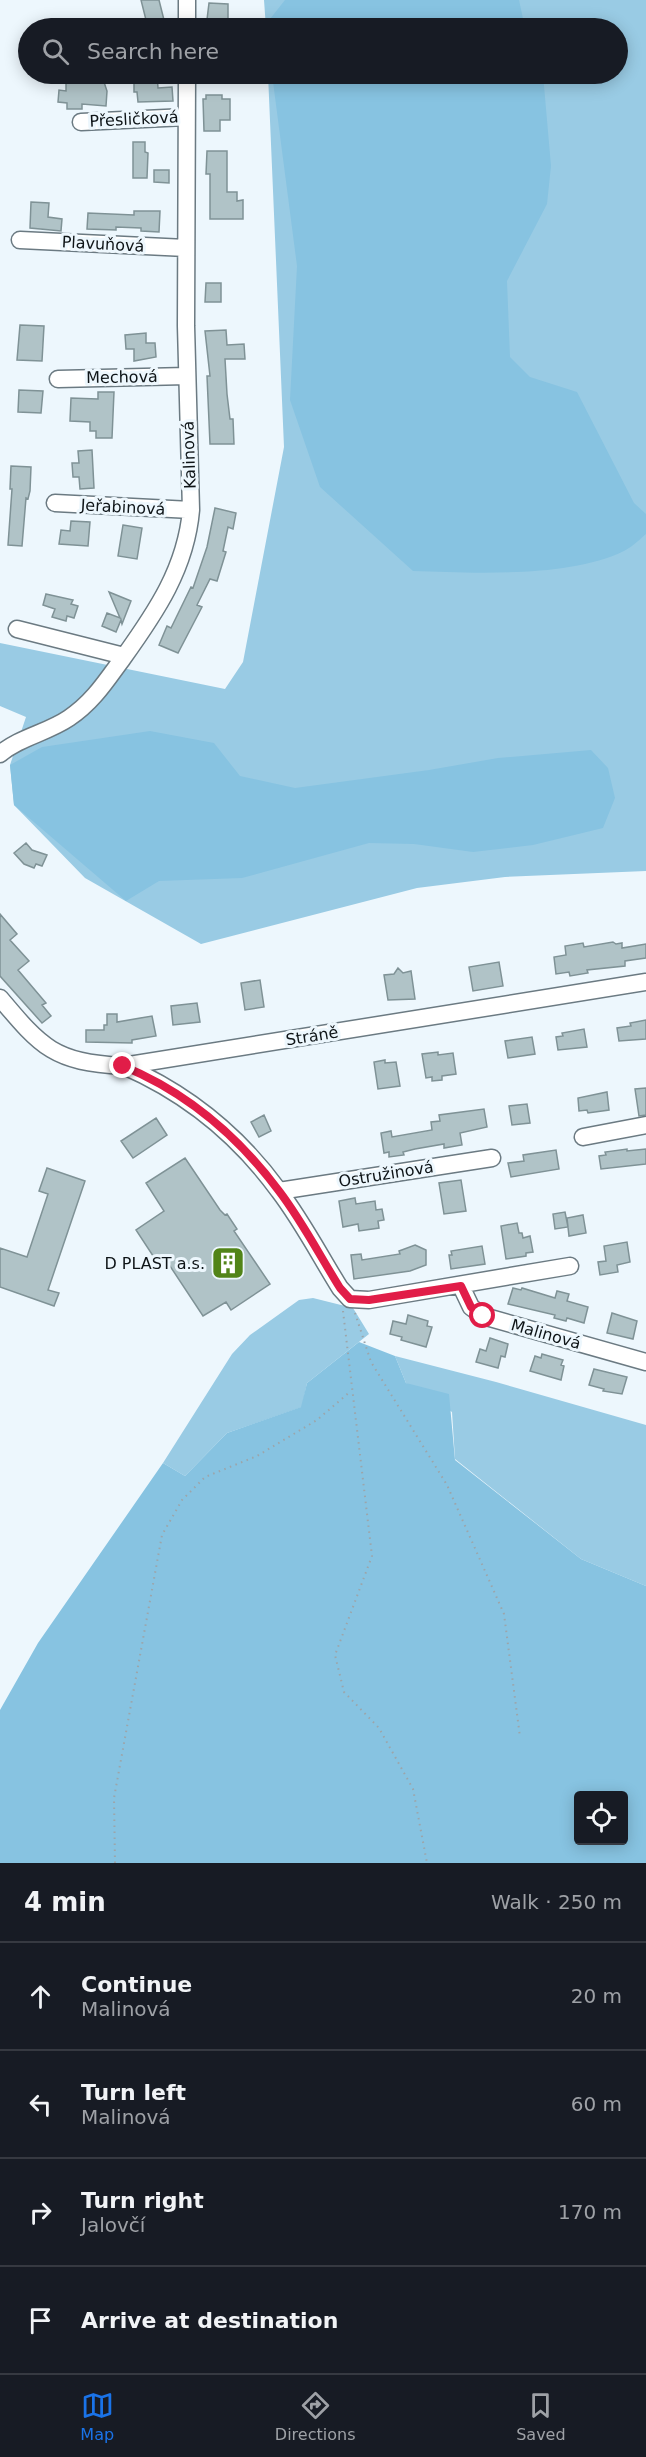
<!DOCTYPE html>
<html lang="en">
<head>
<meta charset="utf-8">
<style>
	:root { --surface:#171b24; --page:#242831; --text:#f1f3f6; --muted:#9ea1a6; --line:#363941; --accent:#1a73e8 }
	body { margin:0; font-family:"DejaVu Sans",sans-serif; background:var(--page); color:var(--text) }
	.controls { position:absolute; right:18px; bottom:18px; display:grid; overflow:hidden; border-radius:6px; box-shadow:0 3px 15px #0003 }
	.controls button { width:54px; height:54px; display:grid; place-items:center; padding:0; border:0; border-bottom:2px solid var(--line); background:var(--surface); color:var(--text); font:30px sans-serif }
	.stop { position:absolute; width:18px; height:18px; margin:-14px; border:4px solid #e11d48; border-radius:50%; background:#fff }
	.stop.end { background:#e11d48; border-color:#fff; box-shadow:0 2px 6px #0008 }
	.list { margin:0; padding:0; list-style:none }
	h2 { display:flex; justify-content:space-between; align-items:center; height:78px; margin:0; padding:0 24px; font-size:26px }
	h2 small { font-size:20px; font-weight:400; color:var(--muted) }
	.list li { display:grid; grid-template-columns:39px 1fr auto; gap:18px; align-items:center; box-sizing:border-box; height:108px; padding:0 24px; border-top:2px solid var(--line) }
	.list b { display:block; font-size:22px; white-space:nowrap }
	.list p { margin:0; font-size:20px; white-space:nowrap; color:var(--muted) }
	.list em { font-size:20px; font-style:normal; color:var(--muted) }
	.icon { flex:none; width:33px; height:33px; fill:none; stroke:currentColor; stroke-width:2; stroke-linecap:round; stroke-linejoin:round }
	.map { position:relative; flex:none; width:646px; height:1863px; overflow:hidden }
	.search { position:absolute; background:var(--surface); box-shadow:0 3px 15px #0003; left:18px; right:18px; top:18px; height:66px; display:flex; align-items:center; gap:15px; box-sizing:border-box; padding:0 21px; border-radius:33px; color:var(--muted); font-size:22px }
	.sheet { height:510px; background:var(--surface) }
	nav { display:flex; justify-content:space-around; align-items:center; box-sizing:border-box; height:84px; border-top:2px solid var(--line); background:var(--surface); font-size:16px; color:var(--muted) }
	nav a { display:grid; justify-items:center; gap:3px }
	nav .on { color:var(--accent) }
	.map>svg:first-child { display:block }
	.green { fill:#99cbe4 }
	.forest { fill:#87c3e1; fill-rule:evenodd }
	.building { fill:#b0c3c7; stroke:#7f9296; stroke-width:1.5 }
	.lines { fill:none; stroke-linecap:round; stroke-linejoin:round }
	.minor-casing { stroke:#6b7a82; stroke-width:19 }
	.path { stroke:#9ca5aa; stroke-width:2; stroke-dasharray:1.5 4.5; stroke-linecap:butt }
	.minor { stroke:#fff; stroke-width:16 }
	.route { stroke:#e11d48; stroke-width:8 }
	.labels { text-anchor:middle; dominant-baseline:central; stroke-width:6; stroke-linejoin:round; paint-order:stroke }
	.street-label { font-size:16px; fill:#0e1417; stroke:#edf7fd }
	.poi-label { font-size:16px; fill:#0e1417; stroke:#edf7fd; text-anchor:end }
</style>
</head>
<body>
<div class="map">
<svg width="646" height="1863" viewBox="0 0 646 1863">
	<rect width="100%" height="100%" fill="#edf7fd"/>
	<path class="green" d="M 264,0 L 646,0 L 646,871 L 505,877 L 417,888 L 201,944 L 85,878 L 14,805 L 10,765 L 26,717 L 0,706 L 0,643 L 225,689 L 243,662 L 284,447 L 268,74 L 618,74 L 618,28 L 266,28 Z
		M 313,1298 L 353,1308 L 369,1334 L 307,1383 L 302,1407 L 227,1433 L 185,1476 L 163,1463 L 232,1354 L 250,1335 L 299,1300 Z
		M 395,1356 L 496,1382 L 646,1425 L 646,1586 L 581,1559 L 455,1459 L 452,1412 L 406,1383 Z"/>
	<path class="forest" d="M 285,0 L 519,0 L 525,28 L 267,28 L 266,24 Z
		M 272,74 L 543,74 L 551,166 L 547,204 L 507,281 L 510,357 L 530,377 L 577,392 L 634,503 L 646,514 L 646,534 C 639,540 632,547 624,551 C 569,578 474,573 413,571 L 320,487 L 290,400 L 297,266 Z
		M 150,731 L 214,743 L 240,776 L 295,788 L 429,770 L 498,758 L 591,750 L 608,768 L 615,798 L 603,828 L 533,845 L 473,852 L 414,844 L 369,843 L 242,878 L 159,881 L 126,901 L 14,805 L 10,765 L 42,747 Z
		M 359,1342 L 395,1356 L 406,1383 L 449,1394 L 455,1460 L 581,1559 L 646,1586 L 646,1863 L 0,1863 L 0,1710 L 38,1643 L 163,1463 L 185,1476 L 227,1433 L 301,1407 L 307,1383 ZM 578,1796 L 624,1796 L 624,1840 L 578,1840 Z"/>
	<path class="building" d="M 141,0 L 159,0 L 166,28 L 148,28 Z
		M 209,3 L 228,4 L 228,26 L 206,28 Z
		M 66,74 L 92,74 L 92,80 L 103,79 L 107,91 L 106,106 L 82,104 L 82,109 L 67,109 L 67,103 L 58,102 L 59,90 L 66,91 Z
		M 157,74 L 158,88 L 172,87 L 173,101 L 138,102 L 137,92 L 134,92 L 134,75 Z
		M 206,95 L 222,95 L 222,99 L 230,99 L 230,120 L 220,120 L 220,131 L 204,131 L 203,99 L 206,99 Z
		M 133,142 L 145,142 L 145,152 L 148,153 L 147,178 L 133,178 Z
		M 207,151 L 227,151 L 227,192 L 237,192 L 237,201 L 243,200 L 243,219 L 210,219 L 210,174 L 206,174 Z
		M 154,170 L 169,170 L 169,183 L 154,182 Z
		M 31,202 L 49,203 L 48,217 L 62,219 L 61,231 L 30,228 Z
		M 134,211 L 160,211 L 159,232 L 141,231 L 141,228 L 116,227 L 116,230 L 87,229 L 88,213 L 134,215 Z
		M 206,283 L 221,283 L 221,302 L 205,302 Z
		M 20,325 L 44,326 L 42,361 L 17,360 Z
		M 226,330 L 227,345 L 244,344 L 245,359 L 225,359 L 227,394 L 230,419 L 233,419 L 234,444 L 210,444 L 207,376 L 210,376 L 205,331 Z
		M 146,333 L 146,343 L 155,343 L 156,357 L 134,361 L 134,349 L 126,349 L 125,335 Z
		M 19,390 L 43,391 L 41,413 L 18,412 Z
		M 98,392 L 114,392 L 112,438 L 96,438 L 96,431 L 90,431 L 90,422 L 70,421 L 71,398 L 98,399 Z
		M 92,450 L 94,488 L 80,489 L 79,477 L 73,477 L 72,463 L 79,463 L 78,451 Z
		M 11,466 L 31,467 L 30,491 L 28,499 L 26,498 L 22,546 L 8,545 L 12,489 L 10,489 Z
		M 215,508 L 236,513 L 233,529 L 228,527 L 223,551 L 226,552 L 217,581 L 210,579 L 197,605 L 202,607 L 178,653 L 159,645 L 167,626 L 171,628 L 191,587 L 193,588 L 207,547 Z
		M 71,521 L 90,522 L 88,546 L 59,544 L 61,530 L 70,531 Z
		M 123,525 L 142,528 L 137,559 L 118,556 Z
		M 109,592 L 131,601 L 122,624 L 121,620 L 116,632 L 102,626 L 107,613 L 120,618 Z
		M 46,594 L 73,600 L 71,604 L 78,606 L 74,618 L 67,616 L 66,621 L 52,617 L 55,609 L 43,605 Z
		M 26,843 L 32,850 L 47,855 L 42,866 L 36,864 L 34,868 L 24,864 L 14,853 Z
		M 0,914 L 17,934 L 10,940 L 29,961 L 18,970 L 46,1003 L 42,1005 L 51,1016 L 42,1023 L 0,976 Z
		M 613,942 L 616,944 L 622,943 L 622,948 L 646,944 L 646,958 L 625,961 L 625,966 L 587,970 L 588,973 L 570,976 L 569,972 L 556,974 L 554,957 L 566,955 L 565,946 L 583,943 L 584,947 Z
		M 499,962 L 503,986 L 473,991 L 469,967 Z
		M 398,968 L 403,973 L 411,971 L 415,999 L 388,1000 L 384,975 L 394,974 Z
		M 260,980 L 264,1007 L 245,1010 L 241,983 Z
		M 197,1003 L 200,1022 L 173,1025 L 171,1006 Z
		M 107,1014 L 117,1014 L 117,1022 L 152,1016 L 156,1036 L 132,1040 L 132,1043 L 86,1042 L 86,1030 L 104,1030 L 104,1025 L 107,1025 Z
		M 646,1020 L 646,1039 L 619,1041 L 617,1028 L 631,1026 L 630,1023 Z
		M 584,1029 L 587,1047 L 558,1050 L 556,1037 L 563,1036 L 562,1033 Z
		M 532,1037 L 535,1054 L 508,1058 L 505,1041 Z
		M 438,1052 L 438,1055 L 453,1053 L 456,1074 L 442,1076 L 442,1080 L 432,1081 L 432,1077 L 426,1078 L 422,1054 Z
		M 385,1060 L 385,1063 L 396,1062 L 400,1086 L 378,1089 L 374,1062 Z
		M 646,1088 L 646,1115 L 639,1116 L 635,1089 Z
		M 607,1092 L 609,1110 L 588,1113 L 587,1110 L 579,1111 L 578,1098 Z
		M 527,1104 L 530,1123 L 512,1125 L 509,1106 Z
		M 484,1109 L 487,1127 L 460,1133 L 462,1145 L 444,1148 L 444,1144 L 415,1149 L 403,1152 L 404,1155 L 389,1157 L 389,1152 L 384,1153 L 381,1133 L 391,1131 L 392,1137 L 432,1130 L 431,1122 L 440,1121 L 439,1115 Z
		M 264,1115 L 271,1131 L 259,1137 L 251,1122 Z
		M 156,1118 L 167,1135 L 133,1158 L 121,1141 Z
		M 627,1149 L 627,1151 L 646,1149 L 646,1164 L 601,1169 L 599,1156 L 606,1155 L 605,1152 Z
		M 556,1150 L 559,1169 L 511,1177 L 508,1163 L 524,1161 L 523,1155 Z
		M 185,1158 L 220,1210 L 225,1215 L 227,1214 L 237,1229 L 234,1231 L 270,1284 L 231,1310 L 226,1302 L 203,1316 L 166,1260 L 159,1265 L 136,1230 L 164,1211 L 146,1183 Z
		M 47,1168 L 85,1181 L 48,1290 L 59,1293 L 54,1306 L 0,1287 L 0,1248 L 27,1257 L 48,1194 L 39,1191 Z
		M 461,1180 L 466,1211 L 444,1214 L 439,1183 Z
		M 355,1198 L 356,1204 L 375,1201 L 376,1210 L 382,1209 L 384,1220 L 378,1221 L 379,1228 L 359,1231 L 358,1224 L 343,1227 L 339,1201 Z
		M 565,1212 L 568,1227 L 555,1229 L 553,1214 Z
		M 583,1215 L 586,1233 L 569,1236 L 567,1218 Z
		M 517,1223 L 519,1233 L 522,1233 L 523,1238 L 530,1236 L 533,1252 L 526,1253 L 526,1256 L 506,1259 L 501,1226 Z
		M 627,1242 L 630,1262 L 617,1265 L 618,1272 L 600,1275 L 598,1262 L 606,1261 L 604,1246 Z
		M 415,1245 L 426,1250 L 426,1265 L 410,1271 L 354,1279 L 351,1255 L 361,1254 L 362,1260 L 400,1254 L 399,1251 Z
		M 482,1246 L 485,1264 L 451,1269 L 449,1255 L 452,1255 L 451,1251 Z
		M 513,1288 L 521,1290 L 522,1288 L 555,1298 L 557,1291 L 569,1294 L 567,1301 L 588,1307 L 584,1323 L 567,1318 L 566,1321 L 554,1318 L 555,1315 L 508,1304 Z
		M 612,1313 L 637,1321 L 633,1339 L 607,1333 Z
		M 408,1315 L 428,1321 L 427,1326 L 432,1327 L 426,1347 L 401,1340 L 402,1337 L 390,1334 L 393,1321 L 406,1324 Z
		M 490,1338 L 508,1344 L 505,1357 L 501,1356 L 498,1368 L 476,1362 L 480,1349 L 486,1351 Z
		M 542,1354 L 563,1360 L 561,1365 L 564,1366 L 561,1380 L 530,1371 L 535,1356 L 541,1358 Z
		M 594,1369 L 627,1377 L 622,1394 L 603,1391 L 604,1389 L 589,1385 Z"/>
	<g class="lines">
		<defs>
			<path id="minor" d="M 187,28 L 187,0
				M 81,122 L 186,117
				M 20,240 L 186,248
				M 58,379 L 187,376
				M 55,503 L 191,510
				M 17,629 L 124,656
				M 0,754 C 20,737 47,733 69,718 C 93,702 106,681 123,658 C 156,612 186,568 191,510 L 186,326 L 187,74
				M 0,998 C 42,1048 54,1062 123,1066 L 646,982
				M 124,1066 C 186,1093 239,1136 279,1191 C 302,1221 320,1256 340,1288 L 350,1299 L 369,1300 L 570,1266
				M 583,1137 L 646,1125
				M 279,1191 L 492,1158
				M 461,1286 L 471,1307 L 483,1316 L 646,1362"/>
		</defs>
		<use href="#minor" class="minor-casing"/>
		<path class="path" d="M 343,1311 L 372,1556 L 335,1655 L 344,1692 L 379,1728 L 413,1789 L 427,1863
			M 355,1313 L 371,1362 L 447,1485 L 504,1614 L 520,1737
			M 115,1863 L 114,1798 L 162,1535 L 182,1500 L 205,1477 L 257,1456 L 317,1420 L 351,1391"/>
		<use href="#minor" class="minor"/>
	</g>
	<g class="lines">
		<path class="route" d="M 123,1066 C 186,1092 238,1136 279,1191 C 302,1221 320,1256 340,1288 L 350,1299 L 369,1300 L 461,1286 L 471,1307 L 483,1316"/>
	</g>
	<defs>
		<symbol id="building-square" viewBox="-11 -11 22 22"><rect x="-9" y="-9" width="18" height="18" rx="4" fill="#528418" stroke="#edf7fd"/><path d="M-4-6H4V6H1V3H-1V6H-4ZM-2.5-4.3h1.7v1.8h-1.7ZM.8-4.3h1.7v1.8H.8ZM-2.5-1h1.7V.8h-1.7ZM.8-1h1.7V.8H.8Z" fill="#fff"/></symbol>
	</defs>
	<g fill-rule="evenodd">
		<use href="#building-square" x="209" y="1244" width="38" height="38"/>
	</g>
	<g class="labels">
		<g class="street-label">
			<text transform="translate(134 119) rotate(-3)">Přesličková</text>
			<text transform="translate(103 244) rotate(3)">Plavuňová</text>
			<text transform="translate(122 377) rotate(-1)">Mechová</text>
			<text transform="translate(189 455) rotate(-92)">Kalinová</text>
			<text transform="translate(123 507) rotate(3)">Jeřabinová</text>
			<text transform="translate(312 1036) rotate(-9)">Stráně</text>
			<text transform="translate(386 1174) rotate(-9)">Ostružinová</text>
			<text transform="translate(546 1334) rotate(16)">Malinová</text>
		</g>
		<g class="poi-label">
			<text x="205" y="1263">D PLAST a.s.</text>
		</g>
	</g>
</svg>
<div class="controls">
<button><svg class="icon" aria-label="locate" viewBox="0 0 24 24"><circle cx="12" cy="12" r="6"/><path d="M12 2v4M12 18v4M2 12h4M18 12h4"/></svg></button>
</div>
<div class="stop" style="left:483px;top:1316px"></div>
<div class="stop end" style="left:123px;top:1066px"></div>
<div class="search"><svg class="icon" aria-label="search" viewBox="0 0 24 24"><circle cx="10" cy="10" r="6"/><path d="M15 15l6 6"/></svg>Search here</div>
</div>
<section class="sheet">
<h2>4 min<small>Walk · 250 m</small></h2>
<ul class="list">
<li><svg class="icon" aria-label="ahead" viewBox="0 0 24 24"><path d="M12 20V5M6 11l6-6 6 6"/></svg><div><b>Continue</b><p>Malinová</p></div><em>20 m</em></li>
<li><svg class="icon" aria-label="left" viewBox="0 0 24 24"><path d="M17 20v-9H6M10 6l-5 5 5 5"/></svg><div><b>Turn left</b><p>Malinová</p></div><em>60 m</em></li>
<li><svg class="icon" aria-label="right" viewBox="0 0 24 24"><path d="M7 20v-9h11M14 6l5 5-5 5"/></svg><div><b>Turn right</b><p>Jalovčí</p></div><em>170 m</em></li>
<li><svg class="icon" aria-label="arrive" viewBox="0 0 24 24"><path d="M6 21V4h12l-3 4 3 4H6"/></svg><div><b>Arrive at destination</b></div></li>
</ul>
</section>
<nav>
<a class="on"><svg class="icon" aria-label="map" viewBox="0 0 24 24"><path d="M3 6l6-2 6 2 6-2v14l-6 2-6-2-6 2zM9 4v14M15 6v14"/></svg>Map</a>
<a><svg class="icon" aria-label="directions" viewBox="0 0 24 24"><path d="M12 3l9 9-9 9-9-9zM9 14v-3h6M13 9l2 2-2 2"/></svg>Directions</a>
<a><svg class="icon" aria-label="saved" viewBox="0 0 24 24"><path d="M7 4h10v16l-5-4-5 4z"/></svg>Saved</a>
</nav>
</body>
</html>
